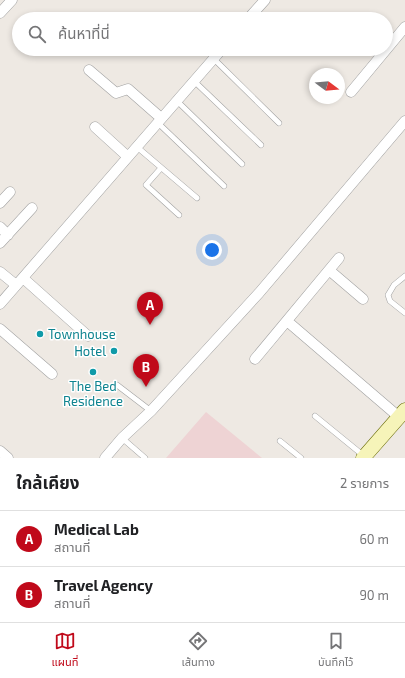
<!DOCTYPE html>
<html lang="th">
<head>
<meta charset="utf-8">
<style>
	:root { --surface:#fff; --page:#f6f6f6; --text:#202124; --muted:#757577; --line:#e0e0e0; --accent:#c0091a }
	body { margin:0; font-family:"Exo 2","Noto Sans Thai",sans-serif; background:var(--page); color:var(--text) }
	.compass { position:absolute; left:309px; top:68px; width:36px; height:36px; border-radius:50%; background:var(--surface); box-shadow:0 2px 6px #0003; rotate:106deg }
	.you { position:absolute; left:212px; top:250px; width:14px; height:14px; margin:-10px; border:3px solid #fff; border-radius:50%; background:#1a73e8; box-shadow:0 0 0 6px #1a73e833 }
	.badge { display:grid; place-items:center; width:26px; height:26px; border-radius:50%; background:var(--accent); color:#fff; font-size:13px; font-weight:700 }
	.pin { position:absolute; translate:-50% -33px; filter:drop-shadow(0 1px 2px #0008) }
	.pin::after { content:''; position:absolute; top:21px; width:14px; height:12px; background:inherit; clip-path:polygon(0 0,100% 0,50% 100%) }
	.list { margin:0; padding:0; list-style:none }
	h2 { display:flex; justify-content:space-between; align-items:center; height:52px; margin:0; padding:0 16px; font-size:17px }
	h2 small { font-size:13px; font-weight:400; color:var(--muted) }
	.list li { display:grid; grid-template-columns:26px 1fr auto; gap:12px; align-items:center; box-sizing:border-box; height:56px; padding:0 16px; border-top:1px solid var(--line) }
	.list b { display:block; font-size:15px; white-space:nowrap }
	.list p { margin:0; font-size:13px; white-space:nowrap; color:var(--muted) }
	.list em { font-size:13px; font-style:normal; color:var(--muted) }
	.icon { flex:none; width:22px; height:22px; fill:none; stroke:currentColor; stroke-width:2; stroke-linecap:round; stroke-linejoin:round }
	.map { position:relative; flex:none; width:405px; height:458px; overflow:hidden }
	.search { position:absolute; background:var(--surface); box-shadow:0 2px 6px #0003; left:12px; right:12px; top:12px; height:44px; display:flex; align-items:center; gap:10px; box-sizing:border-box; padding:0 14px; border-radius:22px; color:var(--muted); font-size:15px }
	.sheet { height:164px; background:var(--surface) }
	nav { display:flex; justify-content:space-around; align-items:center; box-sizing:border-box; height:56px; border-top:1px solid var(--line); background:var(--surface); font-size:11px; color:var(--muted) }
	nav a { display:grid; justify-items:center; gap:2px }
	nav .on { color:var(--accent) }
	.map>svg:first-child { display:block }
	.commercial { fill:#eed3d4 }
	.lines { fill:none; stroke-linecap:round; stroke-linejoin:round }
	.lane-casing { stroke:#a1a1a1; stroke-width:6 }
	.street-casing { stroke:#a1a1a1; stroke-width:11 }
	.secondary-casing { stroke:#6c6e0a; stroke-width:15 }
	.lane { stroke:#fff; stroke-width:5 }
	.street { stroke:#fff; stroke-width:10 }
	.secondary { stroke:#f6f4b9; stroke-width:14 }
	.culture-dot { fill:#0f9aa8; stroke:#fff; stroke-width:1.5 }
	.labels { text-anchor:middle; dominant-baseline:central; stroke-width:3; stroke-linejoin:round; paint-order:stroke }
	.culture-label { font-size:13px; fill:#0d838f; stroke:#fff; text-anchor:start }
</style>
</head>
<body>
<div class="map">
<svg width="405" height="458" viewBox="0 0 405 458">
	<rect width="100%" height="100%" fill="#eee9e3"/>
	<path class="commercial" d="M 206,412 L 262,458 L 166,458 Z"/>
	<g class="lines">
		<defs>
			<path id="lane" d="M 214,59 L 279,123
				M 194,81 L 261,145
				M 177,101 L 242,164
				M 158,123 L 224,186
				M 137,147 L 197,198
				M 161,168 L 146,185 L 179,215
				M 405,276 L 394,285 L 388,295 L 390,301 L 405,313
				M 117,385 L 151,411
				M 315,416 L 364,456
				M 122,438 L 145,458
				M 280,441 L 301,458"/>
			<path id="street" d="M 0,13 L 12,0
				M 248,19 L 265,0
				M 89,70 L 116,93 L 128,89 L 161,118
				M 351,92 L 405,27
				M 95,127 L 128,157
				M 0,203 L 10,192
				M 0,227 L 8,235
				M 0,243 L 32,208
				M 329,270 L 363,299
				M 0,272 L 16,285
				M 23,278 L 88,336
				M 0,304 L 222,49
				M 287,321 L 399,417
				M 0,329 L 52,374
				M 255,359 L 339,258
				M 0,451 L 8,458
				M 105,458 L 122,438 L 151,411 L 259,293 L 405,121"/>
			<path id="secondary" d="M 363,458 L 405,410"/>
		</defs>
		<use href="#lane" class="lane-casing"/>
		<use href="#street" class="street-casing"/>
		<use href="#secondary" class="secondary-casing"/>
		<use href="#lane" class="lane"/>
		<use href="#street" class="street"/>
		<use href="#secondary" class="secondary"/>
	</g>
	<g class="culture-dot">
		<circle cx="40" cy="334" r="4"/>
		<circle cx="114" cy="351" r="4"/>
		<circle cx="93" cy="372" r="4"/>
	</g>
	<g class="labels">
		<g class="culture-label">
			<text x="48" y="334">Townhouse</text>
			<text x="106" y="351" text-anchor="end">Hotel</text>
			<text x="93" y="386" text-anchor="middle">The Bed<tspan x="93" dy="15">Residence</tspan></text>
		</g>
	</g>
</svg>
<svg class="compass" viewBox="-18 -18 36 36"><path d="M0-13l5 13h-10z" fill="#e53935"/><path d="M0 13l5-13h-10z" fill="#757577"/></svg>
<div class="you"></div>
<div class="pin badge" style="left:150px;top:325px">A</div>
<div class="pin badge" style="left:146px;top:387px">B</div>
<div class="search"><svg class="icon" aria-label="search" viewBox="0 0 24 24"><circle cx="10" cy="10" r="6"/><path d="M15 15l6 6"/></svg>ค้นหาที่นี่</div>
</div>
<section class="sheet">
<h2>ใกล้เคียง<small>2 รายการ</small></h2>
<ul class="list">
<li><span class="badge">A</span><div><b>Medical Lab</b><p>สถานที่</p></div><em>60 m</em></li>
<li><span class="badge">B</span><div><b>Travel Agency</b><p>สถานที่</p></div><em>90 m</em></li>
</ul>
</section>
<nav>
<a class="on"><svg class="icon" aria-label="map" viewBox="0 0 24 24"><path d="M3 6l6-2 6 2 6-2v14l-6 2-6-2-6 2zM9 4v14M15 6v14"/></svg>แผนที่</a>
<a><svg class="icon" aria-label="directions" viewBox="0 0 24 24"><path d="M12 3l9 9-9 9-9-9zM9 14v-3h6M13 9l2 2-2 2"/></svg>เส้นทาง</a>
<a><svg class="icon" aria-label="saved" viewBox="0 0 24 24"><path d="M7 4h10v16l-5-4-5 4z"/></svg>บันทึกไว้</a>
</nav>
</body>
</html>
